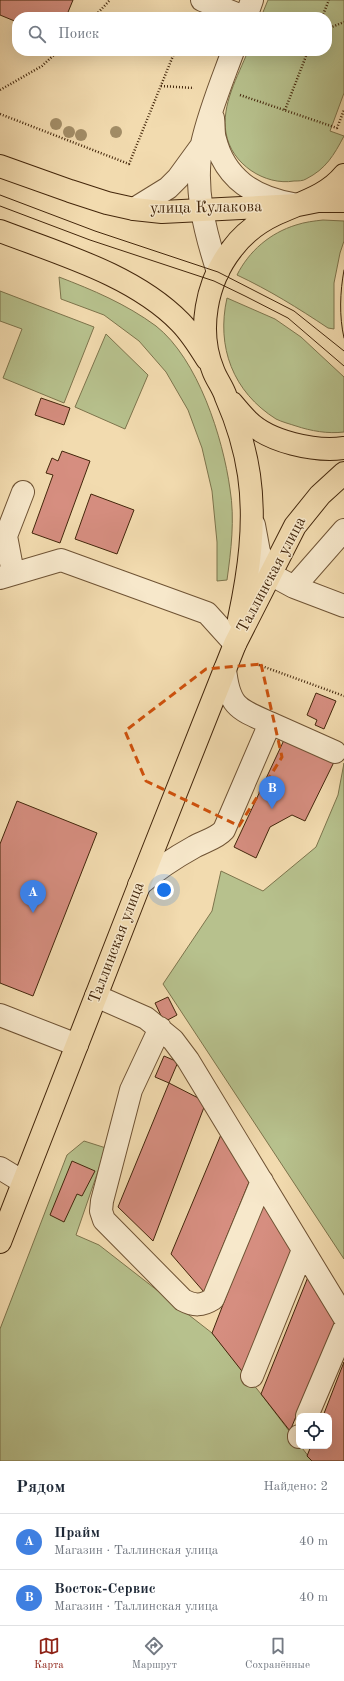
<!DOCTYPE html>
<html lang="ru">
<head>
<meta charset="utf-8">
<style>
	:root { --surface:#fff; --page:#f2f2f3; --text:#1f2937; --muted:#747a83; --line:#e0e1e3; --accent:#8f2418 }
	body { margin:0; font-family:"Old Standard TT",serif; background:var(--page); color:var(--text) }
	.controls { position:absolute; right:12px; bottom:12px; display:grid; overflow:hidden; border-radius:8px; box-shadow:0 4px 16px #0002 }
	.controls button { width:36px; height:36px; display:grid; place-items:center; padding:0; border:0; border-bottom:1px solid var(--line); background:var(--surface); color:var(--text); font:20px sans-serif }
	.you { position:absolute; left:164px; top:890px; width:14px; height:14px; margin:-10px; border:3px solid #fff; border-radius:50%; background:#1a73e8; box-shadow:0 0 0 6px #1a73e833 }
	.badge { display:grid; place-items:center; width:26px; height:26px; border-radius:50%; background:var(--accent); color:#fff; font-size:13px; font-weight:700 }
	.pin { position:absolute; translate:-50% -33px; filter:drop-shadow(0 1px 2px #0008) }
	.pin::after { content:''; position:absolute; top:21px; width:14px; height:12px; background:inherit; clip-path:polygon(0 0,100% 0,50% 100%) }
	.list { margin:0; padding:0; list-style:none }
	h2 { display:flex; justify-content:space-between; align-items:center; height:52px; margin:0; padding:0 16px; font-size:17px }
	h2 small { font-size:13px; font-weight:400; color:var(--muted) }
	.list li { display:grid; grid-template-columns:26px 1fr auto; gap:12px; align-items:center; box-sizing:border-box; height:56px; padding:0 16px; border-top:1px solid var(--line) }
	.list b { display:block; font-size:15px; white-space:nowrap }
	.list p { margin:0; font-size:13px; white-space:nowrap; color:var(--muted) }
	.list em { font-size:13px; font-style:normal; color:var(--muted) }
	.icon { flex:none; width:22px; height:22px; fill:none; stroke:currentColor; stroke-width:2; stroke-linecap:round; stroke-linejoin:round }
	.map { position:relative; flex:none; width:344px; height:1461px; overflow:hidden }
	.search { position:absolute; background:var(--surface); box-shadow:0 4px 16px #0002; left:12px; right:12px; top:12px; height:44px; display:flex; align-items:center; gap:10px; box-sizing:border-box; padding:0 14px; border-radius:16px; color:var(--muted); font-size:15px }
	.sheet { height:164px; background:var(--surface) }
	nav { display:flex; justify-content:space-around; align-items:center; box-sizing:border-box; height:56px; border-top:1px solid var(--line); background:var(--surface); font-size:11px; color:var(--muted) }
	nav a { display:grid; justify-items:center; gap:2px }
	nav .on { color:var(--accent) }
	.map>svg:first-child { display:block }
	.green { fill:#b7c18d; stroke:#7d744c }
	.building { fill:#d68e80; stroke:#43260b }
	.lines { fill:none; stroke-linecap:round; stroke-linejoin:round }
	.minor-casing { stroke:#6f5334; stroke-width:24 }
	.major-casing { stroke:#43260b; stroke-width:24 }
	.path { stroke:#43260b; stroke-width:2.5; stroke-dasharray:1 2; stroke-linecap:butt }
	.minor { stroke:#f7e8cb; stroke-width:22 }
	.major { stroke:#f2dbaf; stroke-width:22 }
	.tram { stroke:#43260b; stroke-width:1 }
	.tree { fill:#a28d67 }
	.marked { fill:none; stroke:#cf510c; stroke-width:3; stroke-dasharray:8 5; stroke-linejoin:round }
	.labels { text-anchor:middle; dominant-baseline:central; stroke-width:3; stroke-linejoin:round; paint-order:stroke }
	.street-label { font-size:16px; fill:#43260b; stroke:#f7e8cb }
</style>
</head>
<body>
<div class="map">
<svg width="344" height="1461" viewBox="0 0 344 1461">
	<rect width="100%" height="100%" fill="#f2dbaf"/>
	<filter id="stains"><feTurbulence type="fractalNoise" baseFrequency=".005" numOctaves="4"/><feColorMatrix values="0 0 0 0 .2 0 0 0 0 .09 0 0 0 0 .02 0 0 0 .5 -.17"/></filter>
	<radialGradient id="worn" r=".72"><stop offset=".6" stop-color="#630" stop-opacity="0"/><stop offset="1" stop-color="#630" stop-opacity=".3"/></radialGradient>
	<path class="green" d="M 268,0 L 344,0 L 344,93 L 330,131 L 344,136 C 334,155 326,169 306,179 C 303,181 298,181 294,181 C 265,186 231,164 226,133 C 221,105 238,76 248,51 L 327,51 L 327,17 L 261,17 Z
		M 323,220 L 344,221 L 344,241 L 340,253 L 334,283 L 334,329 L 328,328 C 298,308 269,290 237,275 C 249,251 270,233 296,225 C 305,222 314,221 323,220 Z
		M 59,277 C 93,290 126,304 156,326 C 198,359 223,438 230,489 C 235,519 231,551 227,580 L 217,581 L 217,542 L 212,491 L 202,448 L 188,410 L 166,372 L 139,341 L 104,315 L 61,299 Z
		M 0,291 L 94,327 L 64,403 L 3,378 L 22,329 L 0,321 Z
		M 227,298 L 275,319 L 301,337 L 344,377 L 344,432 C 328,434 311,431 296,426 C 290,424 282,422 276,419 C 233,392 216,347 227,298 Z
		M 106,334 L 148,375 L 125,429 L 75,407 Z
		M 344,763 L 344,1259 L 163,984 L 212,911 L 221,871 L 263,891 L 316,847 L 338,795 Z
		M 84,1141 L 106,1148 L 76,1235 L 99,1245 L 212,1333 L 261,1394 L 312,1461 L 0,1461 L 0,1329 L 67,1155 Z"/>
	<path class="building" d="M 0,0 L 73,0 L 66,17 L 17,17 L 17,22 L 0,15 Z
		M 41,398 L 70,408 L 64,425 L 35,415 Z
		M 62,451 L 90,461 L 60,543 L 32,533 L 53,475 L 46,473 L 52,458 L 58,461 Z
		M 91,494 L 134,510 L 117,554 L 75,539 Z
		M 316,693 L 336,701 L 324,729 L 315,725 L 317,720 L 307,715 Z
		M 284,740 L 334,762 L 305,821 L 292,815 L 270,827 L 256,858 L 234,847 Z
		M 17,801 L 97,833 L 33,996 L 0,983 L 0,844 Z
		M 168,997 L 177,1015 L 164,1022 L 155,1003 Z
		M 164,1056 L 178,1062 L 169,1083 L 155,1077 Z
		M 169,1083 L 206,1102 L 153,1241 L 118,1207 Z
		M 225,1125 L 252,1175 L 204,1292 L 171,1254 Z
		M 72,1161 L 95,1171 L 82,1196 L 77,1194 L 64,1222 L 50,1215 Z
		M 264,1199 L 294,1242 L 245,1375 L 212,1333 Z
		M 310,1272 L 337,1317 L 290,1431 L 261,1394 Z
		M 344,1362 L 344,1461 L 312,1461 L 307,1456 L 311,1446 L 329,1446 L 329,1416 L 323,1416 Z"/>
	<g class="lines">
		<defs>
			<path id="minor" d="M 202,0 L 244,17
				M 246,17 L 252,0
				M 213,118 C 214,125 213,133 215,139 C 225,179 254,197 293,204
				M 134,209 L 168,188 L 178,178 L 202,145
				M 218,272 C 205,232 193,187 202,144 C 209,112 222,81 233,51
				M 254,525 L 259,552 L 270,574 L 294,587 L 344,606
				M 13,573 L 6,536 L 23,492
				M 0,578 L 61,560 L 207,613 L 235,644
				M 294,587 L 344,530
				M 270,723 L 335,752
				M 139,885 C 156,870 174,858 194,847 C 204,841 216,839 224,830 L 270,723 C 238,709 229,707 225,669
				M 96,996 L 146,1018 L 173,1040 L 188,1060 L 344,1317
				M 0,1015 L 77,1045
				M 160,1028 L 131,1090 L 102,1201 L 101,1211 L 104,1220 L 183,1300 C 194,1306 202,1306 213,1299 L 262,1181
				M 0,1168 L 23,1182
				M 252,1376 L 303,1250
				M 307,1416 L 344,1329
				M 299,1437 L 299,1436"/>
			<path id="major" d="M 0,166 L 70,191 L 107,203 L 134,209 L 162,212 L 202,210 L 298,205 L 318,201 L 344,201
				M 0,231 C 60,254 134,275 180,322 C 191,333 199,346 207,359
				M 232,403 C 237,409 243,416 248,421 C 269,442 315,452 344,448
				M 239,619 C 249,572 256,523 249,475 C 245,448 237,422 226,397 C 223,387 216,379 213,370 C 197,331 206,282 232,249 C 243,234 259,222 276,214 C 300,203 327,196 344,175
				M 0,1242 L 137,891 L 235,644 L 295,526 L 320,495 L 344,473"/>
		</defs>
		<use href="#minor" class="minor-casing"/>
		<use href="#major" class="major-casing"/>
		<path class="path" d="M 94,17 L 110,0
			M 322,17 L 329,0
			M 327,29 L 344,22
			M 161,86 L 194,88
			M 0,90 L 42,66 L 58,51
			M 240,95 L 337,128 L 344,110
			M 285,110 L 308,51
			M 0,114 L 129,164 L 175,51
			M 259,665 L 344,696"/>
		<use href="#minor" class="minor"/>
		<use href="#major" class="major"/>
		<path class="tram" d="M 0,195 L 95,231 L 218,272 L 294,311 L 344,351
			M 0,206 L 90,240 L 214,281 L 245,296 L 288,318 L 344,366
			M 344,270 C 340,292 339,316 344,338"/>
	</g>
	<g class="tree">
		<circle cx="56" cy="124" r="6"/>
		<circle cx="69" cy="132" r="6"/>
		<circle cx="116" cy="132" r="6"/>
		<circle cx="81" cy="135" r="6"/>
	</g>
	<path class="marked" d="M 261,664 L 282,757 L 239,826 L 146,781 L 125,731 L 206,669 Z"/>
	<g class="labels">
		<g class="street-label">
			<text transform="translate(206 208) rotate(-1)">улица Кулакова</text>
			<text transform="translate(272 575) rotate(-62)">Таллинская улица</text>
			<text transform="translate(117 943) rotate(-69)">Таллинская улица</text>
		</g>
	</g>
	<rect width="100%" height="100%" filter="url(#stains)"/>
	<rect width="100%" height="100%" fill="url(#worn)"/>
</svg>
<div class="controls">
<button><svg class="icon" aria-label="locate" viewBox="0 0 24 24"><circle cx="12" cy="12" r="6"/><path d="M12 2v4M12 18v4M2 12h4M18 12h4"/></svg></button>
</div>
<div class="you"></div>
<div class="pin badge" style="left:33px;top:913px;background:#3f7fe0">A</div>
<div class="pin badge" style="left:272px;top:809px;background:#3f7fe0">B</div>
<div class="search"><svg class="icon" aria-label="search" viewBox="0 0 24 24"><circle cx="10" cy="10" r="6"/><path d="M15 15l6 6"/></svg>Поиск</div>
</div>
<section class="sheet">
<h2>Рядом<small>Найдено: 2</small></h2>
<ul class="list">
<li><span class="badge" style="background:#3f7fe0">A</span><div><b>Прайм</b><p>Магазин · Таллинская улица</p></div><em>40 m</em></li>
<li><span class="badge" style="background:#3f7fe0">B</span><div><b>Восток-Сервис</b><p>Магазин · Таллинская улица</p></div><em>40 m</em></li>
</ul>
</section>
<nav>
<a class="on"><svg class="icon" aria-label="map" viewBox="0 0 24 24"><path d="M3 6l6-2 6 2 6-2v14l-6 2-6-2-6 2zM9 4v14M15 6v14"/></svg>Карта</a>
<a><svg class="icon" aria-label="directions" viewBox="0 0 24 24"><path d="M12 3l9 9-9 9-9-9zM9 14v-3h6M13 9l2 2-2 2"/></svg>Маршрут</a>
<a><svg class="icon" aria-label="saved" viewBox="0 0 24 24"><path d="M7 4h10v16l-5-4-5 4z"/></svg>Сохранённые</a>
</nav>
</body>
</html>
